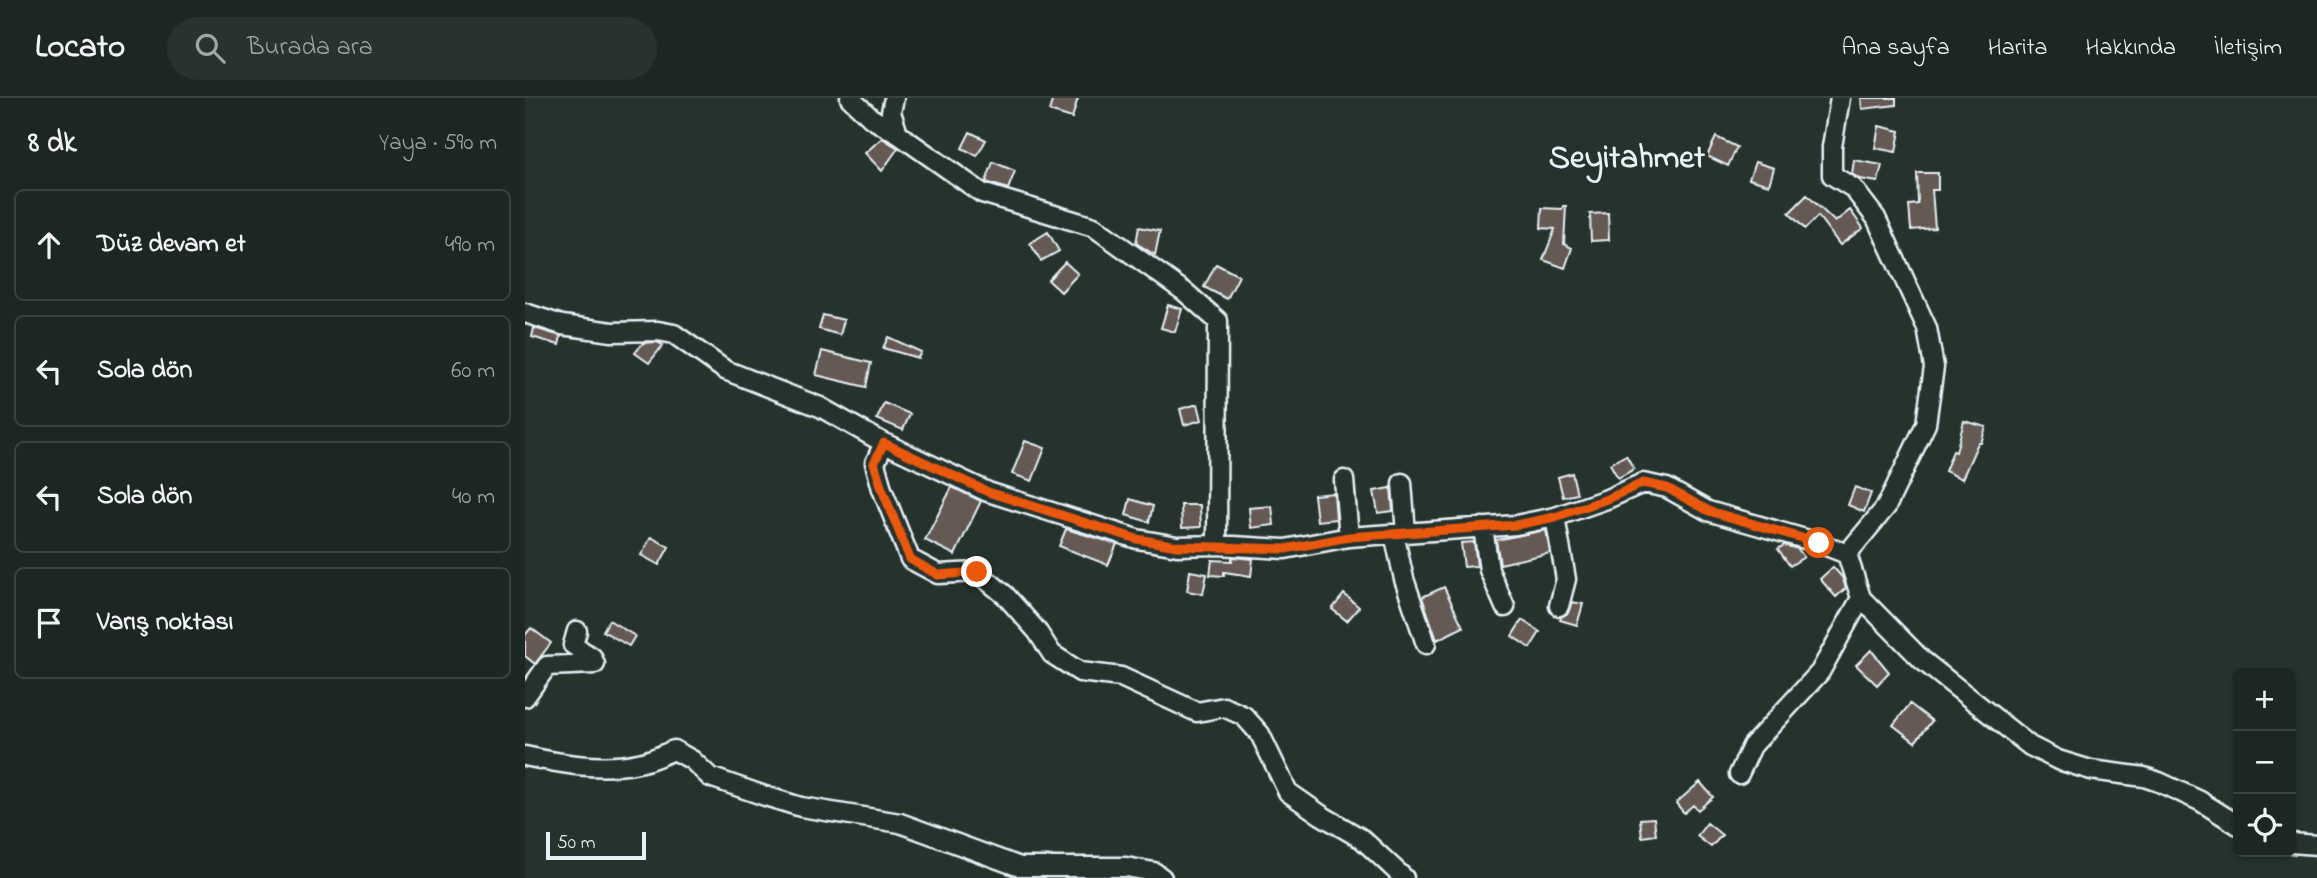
<!DOCTYPE html>
<html lang="tr">
<head>
<meta charset="utf-8">
<style>
	:root { --surface:#1c2622; --page:#29322f; --text:#f1f3f6; --muted:#a0a5a5; --line:#3a4340 }
	body { margin:0; font-family:"Indie Flower",sans-serif; background:var(--page); color:var(--text) }
	.controls { position:absolute; right:21px; bottom:21px; display:grid; overflow:hidden; border-radius:10px; box-shadow:0 2px 5px #0004 }
	.controls button { width:63px; height:63px; display:grid; place-items:center; padding:0; border:0; border-bottom:2px solid var(--line); background:var(--surface); color:var(--text); font:35px sans-serif }
	.scale { position:absolute; left:21px; bottom:18px; width:100px; box-sizing:border-box; padding-left:7px; border:4px solid #e8f1f8; border-top:0; font-size:19px; line-height:24px; white-space:nowrap; color:#e8f1f8; -webkit-text-stroke:5px #26332d; paint-order:stroke }
	.stop { position:absolute; width:21px; height:21px; margin:-16px; border:5px solid #ea580c; border-radius:50%; background:#fff }
	.stop.end { background:#ea580c; border-color:#fff; box-shadow:0 2px 7px #0008 }
	.list { margin:0; padding:0; list-style:none }
	h2 { display:flex; justify-content:space-between; align-items:center; height:91px; margin:0; padding:0 28px; font-size:30px }
	h2 small { font-size:23px; font-weight:400; color:var(--muted) }
	.list li { display:grid; grid-template-columns:46px 1fr auto; gap:21px; align-items:center; box-sizing:border-box; height:112px; margin:0 14px 14px; padding:0 14px; border:2px solid var(--line); border-radius:10px }
	.list b { display:block; font-size:26px; white-space:nowrap }
	.list em { font-size:23px; font-style:normal; color:var(--muted) }
	.icon { flex:none; width:38px; height:38px; fill:none; stroke:currentColor; stroke-width:2; stroke-linecap:round; stroke-linejoin:round }
	.map { position:relative; flex:none; width:1792px; height:780px; overflow:hidden }
	header { display:flex; align-items:center; gap:42px; box-sizing:border-box; height:98px; padding:0 35px; background:var(--surface); border-bottom:2px solid var(--line) }
	header strong { font-size:33px }
	nav { display:flex; gap:38px; margin-inline-start:auto; font-size:24px }
	.search { width:490px; height:63px; background:var(--page); display:flex; align-items:center; gap:18px; box-sizing:border-box; padding:0 24px; border-radius:38px; color:var(--muted); font-size:26px }
	main { display:flex }
	aside { flex:1; background:var(--surface) }
	.map>svg:first-child { display:block }
	.building { fill:#655a52; stroke:#e8f1f8; stroke-width:2 }
	.lines { fill:none; stroke-linecap:round; stroke-linejoin:round }
	.minor-casing { stroke:#e8f1f8; stroke-width:23 }
	.minor { stroke:#26332d; stroke-width:18 }
	.route { stroke:#ea580c; stroke-width:9 }
	.labels { text-anchor:middle; dominant-baseline:central; stroke-width:7; stroke-linejoin:round; paint-order:stroke }
	.quarter-label { font-size:33px; font-weight:bold; fill:#e8f1f8; stroke:#26332d }
</style>
</head>
<body>
<header>
<strong>Locato</strong>
<div class="search"><svg class="icon" aria-label="search" viewBox="0 0 24 24"><circle cx="10" cy="10" r="6"/><path d="M15 15l6 6"/></svg>Burada ara</div>
<nav><a>Ana sayfa</a><a>Harita</a><a>Hakkında</a><a>İletişim</a></nav>
</header>
<main>
<aside>
<h2>8 dk<small>Yaya · 590 m</small></h2>
<ul class="list">
<li><svg class="icon" aria-label="ahead" viewBox="0 0 24 24"><path d="M12 20V5M6 11l6-6 6 6"/></svg><div><b>Düz devam et</b></div><em>490 m</em></li>
<li><svg class="icon" aria-label="left" viewBox="0 0 24 24"><path d="M17 20v-9H6M10 6l-5 5 5 5"/></svg><div><b>Sola dön</b></div><em>60 m</em></li>
<li><svg class="icon" aria-label="left" viewBox="0 0 24 24"><path d="M17 20v-9H6M10 6l-5 5 5 5"/></svg><div><b>Sola dön</b></div><em>40 m</em></li>
<li><svg class="icon" aria-label="arrive" viewBox="0 0 24 24"><path d="M6 21V4h12l-3 4 3 4H6"/></svg><div><b>Varış noktası</b></div></li>
</ul>
</aside>
<div class="map">
<svg width="1792" height="780" viewBox="0 0 1792 780">
	<rect width="100%" height="100%" fill="#26332d"/>
	<filter id="ink" filterUnits="userSpaceOnUse"><feTurbulence type="fractalNoise" baseFrequency=".0143" numOctaves="2"/><feDisplacementMap in="SourceGraphic" scale="14" xChannelSelector="R" yChannelSelector="G"/><feConvolveMatrix kernelMatrix="1 2 1 2 8 2 1 2 1" color-interpolation-filters="sRGB"/></filter>
	<g filter="url(#ink)">
		<path class="building" d="M 528,0 L 553,0 L 547,20 L 524,13 Z
			M 1336,0 L 1371,0 L 1371,7 L 1337,11 Z
			M 1354,28 L 1375,33 L 1371,54 L 1350,50 Z
			M 445,34 L 461,42 L 452,58 L 437,50 Z
			M 1191,39 L 1212,49 L 1203,68 L 1182,58 Z
			M 357,40 L 373,50 L 357,73 L 340,55 Z
			M 1329,62 L 1357,67 L 1353,84 L 1335,81 L 1327,76 Z
			M 468,64 L 490,73 L 483,91 L 461,84 Z
			M 1230,64 L 1249,70 L 1244,87 L 1224,81 Z
			M 1392,75 L 1413,75 L 1413,92 L 1407,92 L 1410,130 L 1386,132 L 1384,107 L 1393,106 Z
			M 1282,97 L 1310,124 L 1325,112 L 1338,130 L 1315,147 L 1293,118 L 1280,131 L 1264,115 Z
			M 1038,108 L 1041,108 L 1039,146 L 1047,150 L 1040,170 L 1018,162 L 1030,131 L 1016,130 L 1017,110 L 1037,111 Z
			M 1083,115 L 1084,142 L 1066,143 L 1065,116 Z
			M 614,129 L 635,133 L 630,157 L 611,145 Z
			M 523,134 L 534,153 L 516,163 L 505,145 Z
			M 540,164 L 553,176 L 536,194 L 523,182 Z
			M 691,166 L 714,178 L 702,201 L 679,189 Z
			M 643,207 L 657,211 L 650,234 L 636,230 Z
			M 298,217 L 319,222 L 315,237 L 294,231 Z
			M 9,230 L 36,238 L 34,247 L 7,239 Z
			M 363,239 L 396,254 L 393,260 L 358,250 Z
			M 118,245 L 132,244 L 138,247 L 124,265 L 110,255 Z
			M 297,253 L 346,265 L 341,289 L 291,277 Z
			M 359,305 L 385,316 L 378,332 L 352,321 Z
			M 673,306 L 677,322 L 659,327 L 655,311 Z
			M 1439,323 L 1461,329 L 1456,345 L 1453,345 L 1437,381 L 1420,373 L 1428,353 L 1431,354 Z
			M 500,343 L 520,350 L 507,383 L 487,376 Z
			M 1101,357 L 1109,371 L 1093,380 L 1085,366 Z
			M 1047,375 L 1052,396 L 1038,399 L 1033,379 Z
			M 427,389 L 456,403 L 430,457 L 400,442 Z
			M 1330,389 L 1346,395 L 1339,414 L 1323,407 Z
			M 866,390 L 868,413 L 853,415 L 849,393 Z
			M 809,395 L 811,421 L 792,423 L 789,397 Z
			M 605,401 L 628,408 L 624,424 L 601,417 Z
			M 656,407 L 675,407 L 676,429 L 657,430 Z
			M 747,408 L 749,427 L 726,430 L 724,410 Z
			M 541,431 L 592,446 L 583,467 L 534,448 Z
			M 1021,432 L 1025,455 L 975,466 L 971,442 Z
			M 126,439 L 144,449 L 134,467 L 116,457 Z
			M 949,444 L 952,468 L 939,469 L 936,445 Z
			M 1259,447 L 1273,451 L 1279,459 L 1265,468 L 1253,451 Z
			M 707,459 L 728,461 L 726,478 L 699,474 L 699,478 L 685,477 L 687,462 L 707,463 Z
			M 1308,469 L 1317,479 L 1321,490 L 1311,499 L 1295,481 Z
			M 665,473 L 682,476 L 678,496 L 662,493 Z
			M 919,489 L 938,529 L 912,542 L 897,499 Z
			M 819,496 L 834,509 L 822,523 L 807,511 Z
			M 1047,504 L 1058,506 L 1052,527 L 1035,522 L 1036,519 L 1043,515 Z
			M 84,522 L 110,538 L 104,548 L 78,533 Z
			M 997,522 L 1015,534 L 1005,550 L 987,538 Z
			M 6,530 L 26,545 L 10,566 L 0,558 L 0,537 Z
			M 1346,552 L 1364,574 L 1352,587 L 1331,567 Z
			M 1385,606 L 1407,623 L 1390,644 L 1368,627 Z
			M 1175,684 L 1188,699 L 1173,712 L 1168,707 L 1159,715 L 1151,705 Z
			M 1129,720 L 1131,737 L 1117,739 L 1115,721 Z
			M 1182,725 L 1197,737 L 1186,749 L 1172,738 Z"/>
		<g class="lines">
			<defs>
				<path id="minor" d="M 325,0 L 346,20 L 373,36
					M 369,0 L 366,14 L 373,36 L 457,95 L 569,129 L 660,194 L 693,223 L 692,447
					M 0,215 L 37,227 L 87,234 L 133,233 L 149,236 L 200,272 L 295,309 L 359,345
					M 819,382 L 824,439
					M 877,385 L 881,435
					M 1030,419 L 1041,481 L 1034,508
					M 958,429 L 964,472 L 980,509
					M 869,436 L 879,481 L 901,546
					M 1322,456 L 1336,500 L 1397,562 L 1505,648 L 1533,662 L 1566,672 L 1619,679 L 1634,684 L 1675,703 L 1713,727
					M 0,599 L 22,568 L 70,566 L 67,559 L 48,547 L 52,533
					M 0,658 C 37,666 76,673 113,665 C 126,663 138,656 149,652 L 167,662 L 185,679 L 240,698 L 276,709 L 375,725 L 495,769 L 601,769 L 629,774 L 637,780
					M 1214,676 L 1227,648 L 1295,574 L 1336,500
					M 1766,745 L 1792,747
					M 879,780 L 837,741 L 796,717 L 763,694 L 735,636 L 719,618 L 699,609 L 672,614 L 596,579 L 555,574 L 527,556 L 512,533 L 480,497 L 452,474 L 413,476 L 385,461 L 357,391 L 350,365 L 359,345 L 463,394 L 612,441 L 652,448 L 692,447 L 760,451 L 824,439 L 991,427 L 1030,419 L 1082,401 L 1118,385 L 1142,390 L 1183,413 L 1294,445 L 1322,456 L 1361,409 L 1401,326 L 1409,269 L 1402,230 L 1351,120 L 1328,90 L 1307,77 L 1307,49 L 1315,0"/>
			</defs>
			<use href="#minor" class="minor-casing"/>
			<use href="#minor" class="minor"/>
		</g>
	</g>
	<g class="lines" filter="url(#ink)">
		<path class="route" d="M 452,474 L 413,477 L 385,461 L 357,391 L 349,365 L 359,345 L 463,394 L 612,441 L 652,448 L 760,451 L 824,439 L 991,427 L 1030,419 L 1082,401 L 1118,385 L 1142,390 L 1184,413 L 1294,445"/>
	</g>
	<g class="labels">
		<g class="quarter-label">
			<text x="1102" y="61">Seyitahmet</text>
		</g>
	</g>
</svg>
<div class="controls">
<button>+</button>
<button>−</button>
<button><svg class="icon" aria-label="locate" viewBox="0 0 24 24"><circle cx="12" cy="12" r="6"/><path d="M12 2v4M12 18v4M2 12h4M18 12h4"/></svg></button>
</div>
<div class="scale">50 m</div>
<div class="stop" style="left:1294px;top:445px"></div>
<div class="stop end" style="left:452px;top:474px"></div>
</div>
</main>
</body>
</html>
